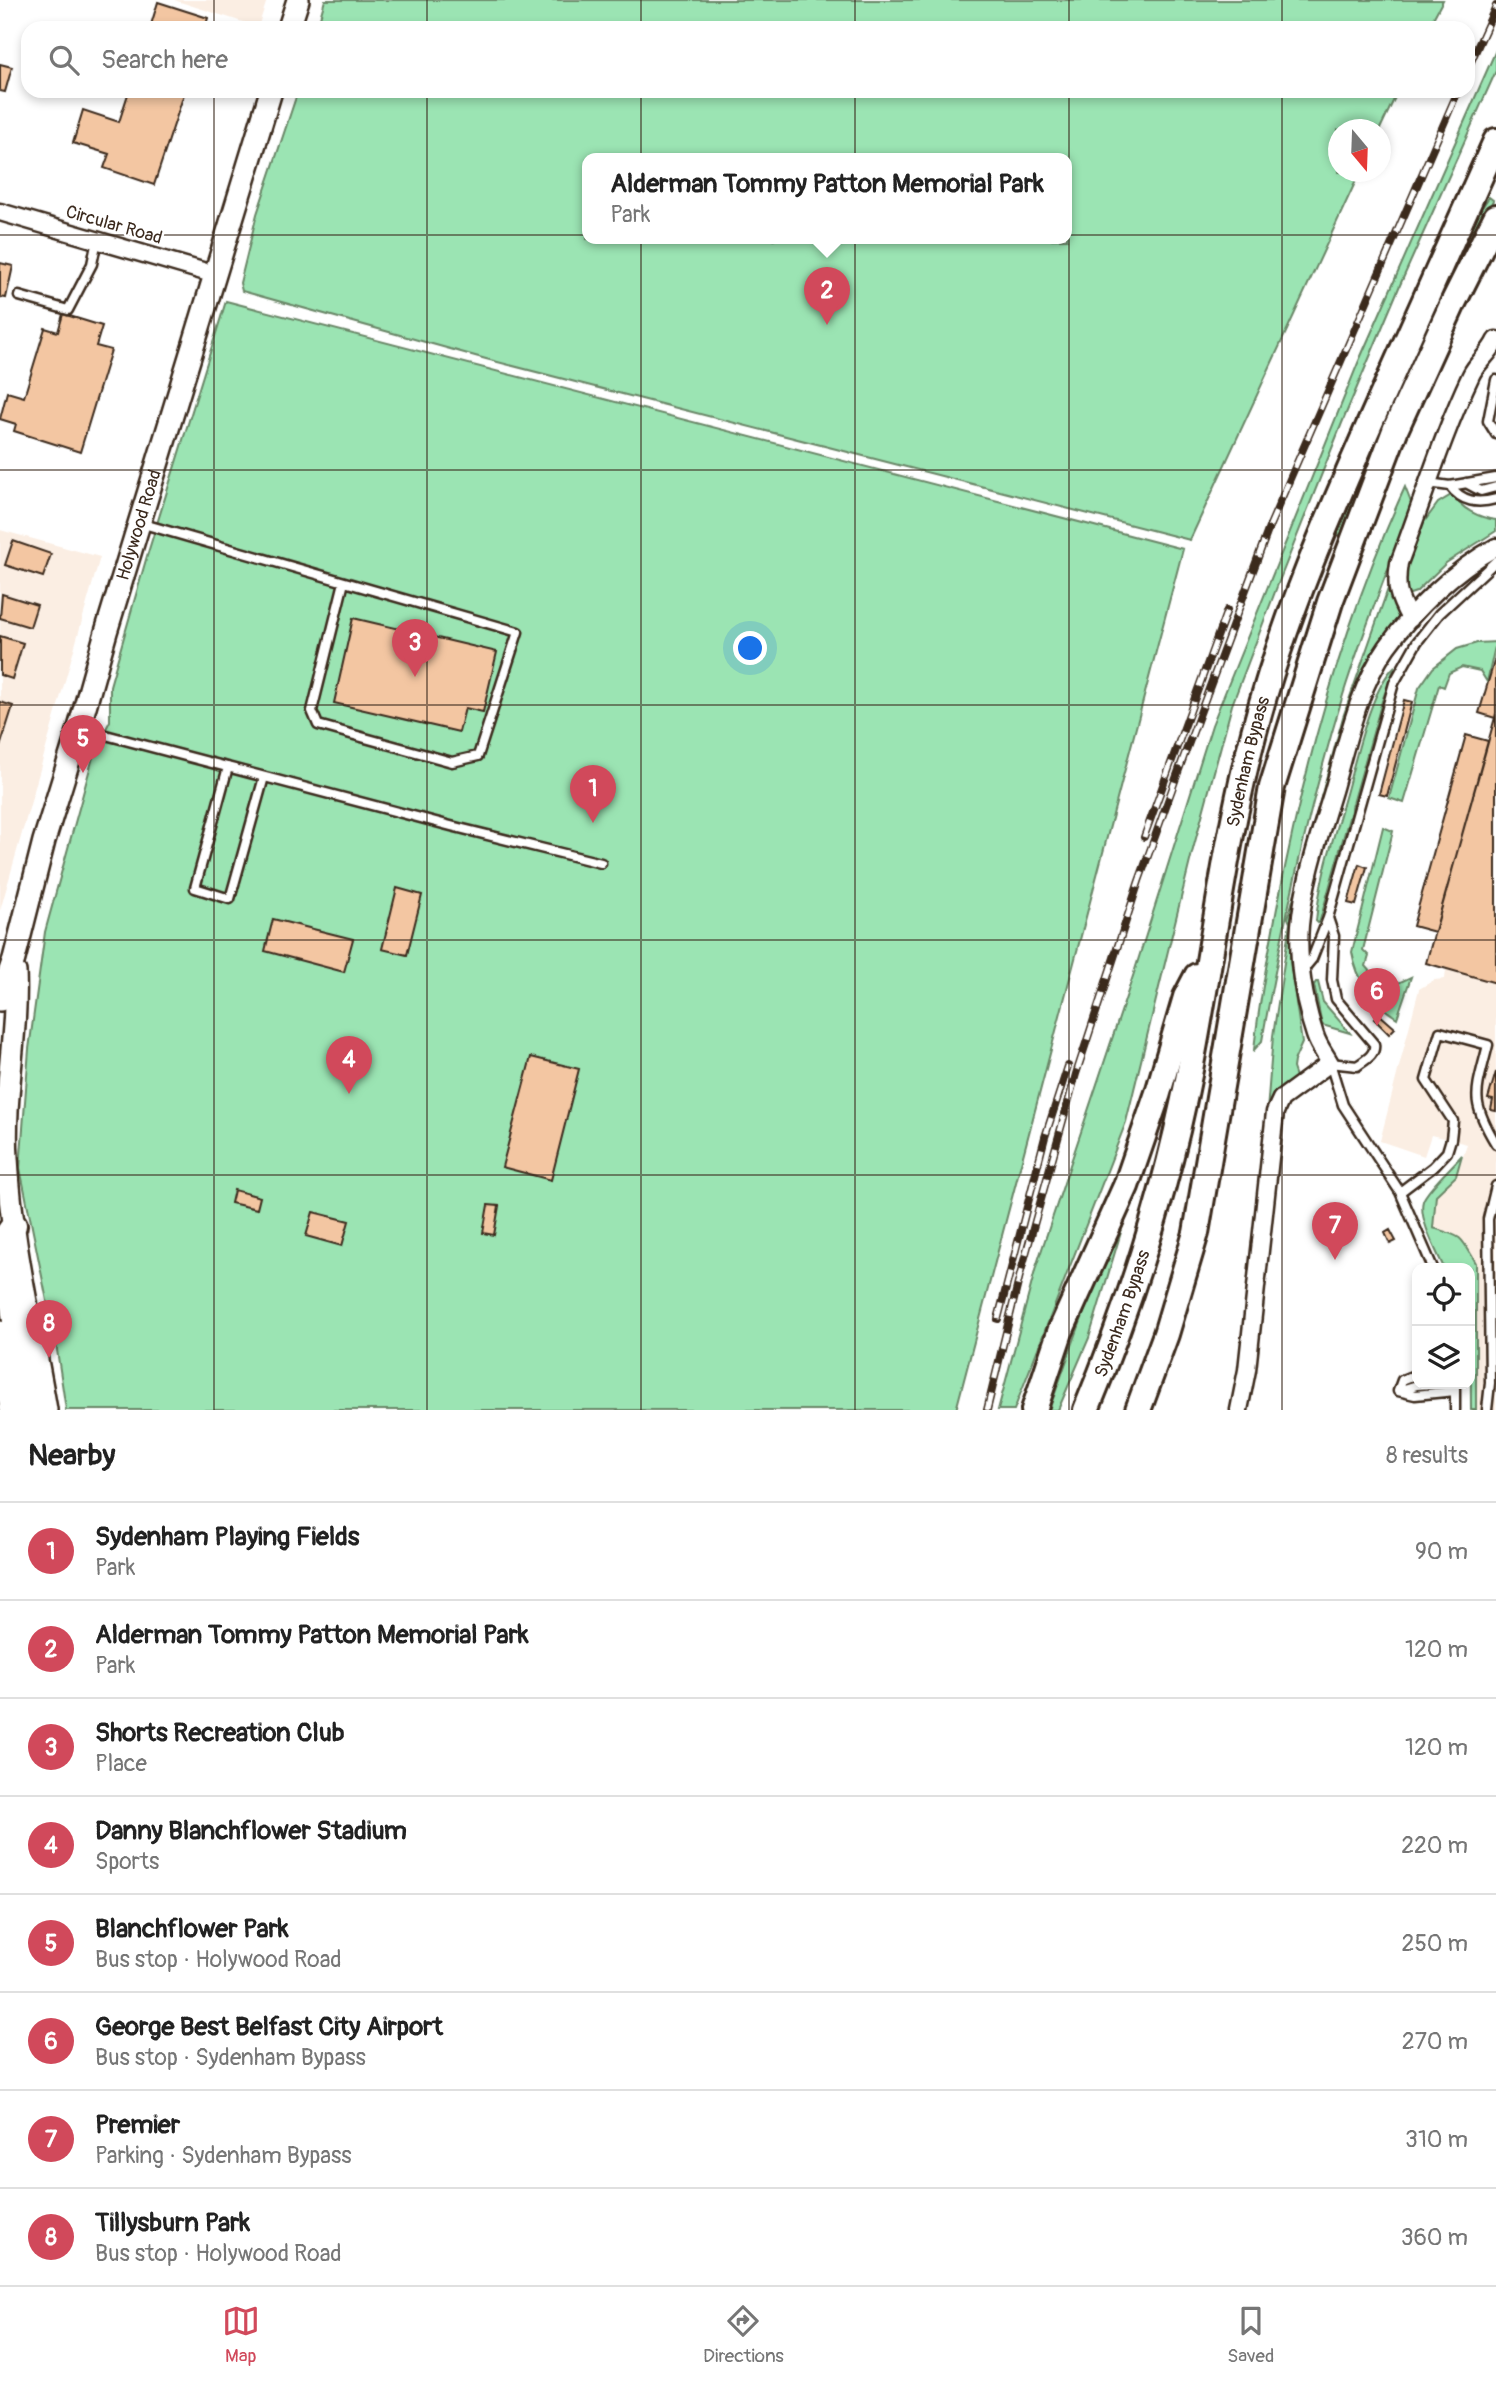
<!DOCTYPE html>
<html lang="en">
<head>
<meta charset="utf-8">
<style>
	:root { --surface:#fff; --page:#f2f2f2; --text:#222; --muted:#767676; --line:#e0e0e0; --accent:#d1495b }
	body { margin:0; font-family:Pangolin,sans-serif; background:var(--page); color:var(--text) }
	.controls { position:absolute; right:21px; bottom:21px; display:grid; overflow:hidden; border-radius:14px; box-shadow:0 4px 10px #0003 }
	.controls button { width:63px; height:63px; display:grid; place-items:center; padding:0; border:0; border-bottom:2px solid var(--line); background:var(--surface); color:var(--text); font:35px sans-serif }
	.compass { position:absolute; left:1328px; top:119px; width:63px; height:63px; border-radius:50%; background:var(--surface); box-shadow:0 4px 10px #0003; rotate:161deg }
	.you { position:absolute; left:751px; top:649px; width:24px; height:24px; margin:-18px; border:5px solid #fff; border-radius:50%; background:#1a73e8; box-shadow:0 0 0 10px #1a73e833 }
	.badge { display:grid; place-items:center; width:46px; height:46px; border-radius:50%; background:var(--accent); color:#fff; font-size:23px; font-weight:700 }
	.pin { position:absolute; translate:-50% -58px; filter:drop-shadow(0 2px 4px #0008) }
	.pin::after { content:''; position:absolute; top:37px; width:24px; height:21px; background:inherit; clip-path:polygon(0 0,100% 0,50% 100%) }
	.popup { position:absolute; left:582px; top:153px; width:490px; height:91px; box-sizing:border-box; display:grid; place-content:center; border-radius:14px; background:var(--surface); filter:drop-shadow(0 2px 5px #0005); font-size:23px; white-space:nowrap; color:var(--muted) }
	.popup b { font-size:26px; color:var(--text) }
	.popup::after { content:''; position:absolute; left:50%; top:100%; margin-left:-14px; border:14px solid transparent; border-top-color:var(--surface) }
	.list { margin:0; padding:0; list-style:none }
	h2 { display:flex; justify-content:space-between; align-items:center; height:91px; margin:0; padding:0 28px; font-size:30px }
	h2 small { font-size:23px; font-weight:400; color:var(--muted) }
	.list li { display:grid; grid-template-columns:46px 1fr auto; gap:21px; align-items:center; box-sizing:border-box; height:98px; padding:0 28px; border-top:2px solid var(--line) }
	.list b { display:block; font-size:26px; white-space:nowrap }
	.list p { margin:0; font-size:23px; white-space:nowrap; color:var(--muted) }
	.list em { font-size:23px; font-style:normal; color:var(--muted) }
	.icon { flex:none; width:38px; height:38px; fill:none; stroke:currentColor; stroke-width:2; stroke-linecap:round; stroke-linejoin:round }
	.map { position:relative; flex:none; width:1496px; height:1410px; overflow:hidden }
	.search { position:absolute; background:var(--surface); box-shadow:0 4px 10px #0003; left:21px; right:21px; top:21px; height:77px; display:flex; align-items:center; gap:18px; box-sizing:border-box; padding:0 24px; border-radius:21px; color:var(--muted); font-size:26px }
	.sheet { height:875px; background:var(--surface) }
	nav { display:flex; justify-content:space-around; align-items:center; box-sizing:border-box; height:98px; border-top:2px solid var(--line); background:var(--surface); font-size:19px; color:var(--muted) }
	nav a { display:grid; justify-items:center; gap:4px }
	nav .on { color:var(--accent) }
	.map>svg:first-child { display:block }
	.built { fill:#fbeee3 }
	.green { fill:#9be4b3; stroke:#6b8768; stroke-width:2; fill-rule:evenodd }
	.building { fill:#f3c6a2; stroke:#3b2a1e; stroke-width:2 }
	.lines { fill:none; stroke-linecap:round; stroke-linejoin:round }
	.service-casing { stroke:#3b2a1e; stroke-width:13 }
	.minor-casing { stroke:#3b2a1e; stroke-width:21 }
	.secondary-casing { stroke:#3b2a1e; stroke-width:26 }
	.trunk-casing { stroke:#3b2a1e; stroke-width:30 }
	.service { stroke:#fff; stroke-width:8 }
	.minor { stroke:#fff; stroke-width:16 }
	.secondary { stroke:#fff; stroke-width:21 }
	.trunk { stroke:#fff; stroke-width:24 }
	.rail-casing { stroke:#3b2a1e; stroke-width:8 }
	.rail { stroke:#fff; stroke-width:5; stroke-dasharray:16; stroke-linecap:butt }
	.grid { fill:none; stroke:#3b2a1e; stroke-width:2; stroke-opacity:0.55 }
	.labels { text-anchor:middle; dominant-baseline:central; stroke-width:5; stroke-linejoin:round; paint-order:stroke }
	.street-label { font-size:18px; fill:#3b2a1e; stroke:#fff }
</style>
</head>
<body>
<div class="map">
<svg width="1496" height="1410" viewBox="0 0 1496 1410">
	<rect width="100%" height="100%" fill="#fff"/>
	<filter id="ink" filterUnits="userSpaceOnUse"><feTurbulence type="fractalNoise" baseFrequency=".0143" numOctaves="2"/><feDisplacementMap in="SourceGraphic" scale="14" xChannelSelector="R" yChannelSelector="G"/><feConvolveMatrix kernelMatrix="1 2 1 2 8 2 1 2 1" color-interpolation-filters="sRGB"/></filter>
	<g filter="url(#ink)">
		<path class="built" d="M 174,0 L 267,0 L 258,27 Z
			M 0,530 L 100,557 L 0,911 Z
			M 1496,714 L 1496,1410 L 1476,1410 L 1476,1263 L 1433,1229 L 1436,1195 L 1456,1176 L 1467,1144 L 1431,1135 L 1424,1156 L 1380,1141 L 1419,989 L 1434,980 L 1445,979 L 1446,969 L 1426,963 Z"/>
		<path class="green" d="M 325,0 L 1443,0 L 1428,28 L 317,28 Z
			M 1496,50 L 1496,71 L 1400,285 L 1342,423 L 1278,584 L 1232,705 L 1192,853 L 1126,1122 L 1014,1410 L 998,1410 L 1036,1267 L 1134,973 L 1212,725 L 1358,363 Z
			M 298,91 L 1398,91 L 1380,129 L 1338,130 L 1338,172 L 1360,172 L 1190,540 L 486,359 L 242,291 L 240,283 L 257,214 ZM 587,159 L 1067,159 L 1067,239 L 587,239 Z
			M 1489,197 L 1493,200 L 1409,378 L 1344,537 L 1336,533 L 1463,236 Z
			M 226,301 L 1183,549 L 956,1410 L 66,1410 L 57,1350 L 20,1168 L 29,1049 L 45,932 L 95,750 L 110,721 L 110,686 L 147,556 Z
			M 1405,487 L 1412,505 C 1389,568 1363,631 1343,695 C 1308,809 1283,924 1262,1041 L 1254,1050 C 1259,1002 1268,955 1277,908 C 1304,764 1344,621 1405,487 Z
			M 1453,494 C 1460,509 1480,518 1496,520 L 1496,531 L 1446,563 L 1416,592 L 1407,595 L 1401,579 L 1416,533 L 1438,503 Z
			M 1389,586 L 1400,616 L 1373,653 L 1346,717 L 1290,923 L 1290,962 L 1302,1043 L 1294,1061 L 1293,1068 L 1297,1080 L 1272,1101 L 1267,1111 L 1273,1036 L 1290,923 L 1288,918 L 1343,717 Z
			M 1496,642 L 1487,682 L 1480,671 L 1462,667 L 1449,673 L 1444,687 L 1439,685 L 1404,803 L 1389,798 L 1419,688 L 1433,668 L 1457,649 L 1477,643 Z
			M 1395,666 L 1382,701 L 1319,924 L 1316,921 C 1320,875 1335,834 1347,790 C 1356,758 1371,688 1395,666 Z
			M 1383,827 L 1393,831 L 1363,950 L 1369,956 L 1366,966 L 1379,981 L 1392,986 L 1411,977 L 1397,1018 C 1372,1002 1357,981 1352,952 Z
			M 1316,982 L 1318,982 L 1323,1002 L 1350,1033 L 1322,1025 L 1314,985 Z
			M 1462,1155 L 1456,1176 L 1436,1195 L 1433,1228 C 1463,1237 1460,1235 1476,1263 L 1476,1410 L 1471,1410 L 1470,1268 L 1444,1268 C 1437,1252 1418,1218 1423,1201 C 1426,1190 1453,1166 1462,1155 Z
			M 1128,1209 L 1089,1338 L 1058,1410 L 1049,1410 L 1100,1268 Z"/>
		<path class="building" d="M 158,2 L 208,18 L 205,28 L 150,28 Z
			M 0,64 L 12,67 L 5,92 L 0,91 Z
			M 129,91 L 185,91 L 154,185 L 104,168 L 109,154 L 73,143 L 83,110 L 119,122 Z
			M 0,263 L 13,266 L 6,298 L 0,297 Z
			M 63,314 L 102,326 L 96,346 L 111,350 L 80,452 L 14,431 L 16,424 L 0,419 L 7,392 L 24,397 L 45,328 L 58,332 Z
			M 13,541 L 51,554 L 43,577 L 5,565 Z
			M 2,594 L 37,605 L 30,627 L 0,618 Z
			M 353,618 L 497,652 L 483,712 L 465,708 L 459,732 L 334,703 Z
			M 0,636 L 23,643 L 12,679 L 0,675 Z
			M 1496,655 L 1496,713 L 1495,718 L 1479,713 Z
			M 1404,700 L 1412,702 L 1387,796 L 1379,794 Z
			M 0,702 L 13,706 L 0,747 Z
			M 1496,714 L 1496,983 L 1426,963 Z
			M 1466,735 L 1488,741 L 1435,932 L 1413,926 Z
			M 1359,864 L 1367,867 L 1356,905 L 1348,903 Z
			M 397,888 L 422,895 L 407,955 L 382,949 Z
			M 273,919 L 353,939 L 344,972 L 265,951 Z
			M 1379,1014 L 1395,1028 L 1389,1034 L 1374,1019 Z
			M 531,1057 L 579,1069 L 551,1180 L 502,1167 Z
			M 1496,1072 L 1496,1111 L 1491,1110 L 1493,1100 L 1488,1099 Z
			M 234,1190 L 260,1197 L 257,1209 L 231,1203 Z
			M 488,1205 L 499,1206 L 494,1235 L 483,1233 Z
			M 313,1212 L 349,1221 L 342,1246 L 306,1236 Z
			M 1390,1230 L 1396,1241 L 1390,1244 L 1385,1233 Z"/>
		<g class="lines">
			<defs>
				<path id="service" d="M 19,296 L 68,310 L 92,264 L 97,240
					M 1496,380 L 1488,421 L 1496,434
					M 1428,483 L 1450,486 L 1496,478
					M 1466,483 L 1481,491 L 1496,487
					M 1450,486 C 1462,502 1477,504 1496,499
					M 140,523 L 518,632 L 478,756 L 452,762 L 318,725 L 312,711 L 344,582
					M 79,728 L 451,826 L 601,863
					M 228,767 L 195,888 L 230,899 L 264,777
					M 1328,918 L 1334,936 L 1332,980 L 1336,999 L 1374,1044 C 1376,1055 1365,1060 1357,1066 L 1330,1063 L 1343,1105 L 1400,1192 L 1433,1268
					M 1302,971 L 1312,959 L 1328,918 L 1394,683 L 1417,642 L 1439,614 L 1496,561
					M 1400,1192 L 1433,1167 L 1447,1152 L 1451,1139 L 1453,1121 L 1426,1080 L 1440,1032 L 1488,1045 C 1476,1094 1469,1099 1496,1144
					M 1401,1390 L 1417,1385 L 1437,1384
					M 1398,1391 L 1415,1395 L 1455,1391
					M 1398,1391 L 1402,1380 L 1417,1374
					M 1455,1410 L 1455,1384
					M 1487,1410 L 1490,1383 L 1488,1219 L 1496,1186"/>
				<path id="minor" d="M 0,212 L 216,275
					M 1410,619 C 1398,597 1395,588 1399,563 C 1423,500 1442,436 1471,375 C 1477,362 1490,354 1496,340
					M 1239,1410 L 1247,1370 L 1275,1112 L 1281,1099 L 1330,1063 C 1325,1054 1318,1045 1315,1035 C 1304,1002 1297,960 1300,925 C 1304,880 1320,834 1333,791 C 1347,743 1358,688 1387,647 C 1415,608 1454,570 1496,547"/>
				<g id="secondary">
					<path d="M 289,28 L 298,0"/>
					<path d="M 15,972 C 18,1034 3,1096 7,1158 C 11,1242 32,1327 46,1410"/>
					<path id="s1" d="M 0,1000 L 14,959 L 44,841 L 79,728 L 106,632 L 271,91"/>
					<path d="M 0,1332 L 11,1410"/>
				</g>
				<g id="trunk">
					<path d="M 14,1225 L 4,1239 L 27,1410"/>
					<path d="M 1034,1410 L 1060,1332 L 1126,1186 L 1158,1093 L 1186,997 L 1197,976"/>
					<path id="s2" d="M 1086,1410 C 1135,1292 1173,1168 1195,1043 C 1214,939 1227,834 1254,732 C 1283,620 1331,511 1378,405 C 1417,317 1457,229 1496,141"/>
					<path d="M 1138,1410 L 1166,1334 L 1196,1233 L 1272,787 L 1330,602 L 1396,428 L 1453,303 L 1496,217"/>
				</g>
			</defs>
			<use href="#service" class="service-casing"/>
			<use href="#minor" class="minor-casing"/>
			<use href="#secondary" class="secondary-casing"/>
			<use href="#trunk" class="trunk-casing"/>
			<use href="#service" class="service"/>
			<use href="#minor" class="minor"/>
			<use href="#secondary" class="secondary"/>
			<use href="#trunk" class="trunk"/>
			<defs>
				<path id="rail" d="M 1468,68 L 1496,6
					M 1144,837 L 1227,610
					M 998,1319 L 1045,1137 L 1068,1066
					M 987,1410 L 1020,1275 L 1076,1074 L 1139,881 L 1184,756 L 1270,525 L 1458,91"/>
			</defs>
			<use href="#rail" class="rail-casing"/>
			<use href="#rail" class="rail"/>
		</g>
	</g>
	<path class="grid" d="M 214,0 L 214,28M 427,0 L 427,28M 641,0 L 641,28M 855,0 L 855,28M 1069,0 L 1069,28M 1282,0 L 1282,28M 214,91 L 214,1410M 427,91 L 427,1410M 641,91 L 641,1410M 855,91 L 855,1410M 1069,91 L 1069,1410M 1282,91 L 1282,1410M 0,235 L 1496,235M 0,470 L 1496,470M 0,705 L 1496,705M 0,940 L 1496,940M 0,1175 L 1496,1175"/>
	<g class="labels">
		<g class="street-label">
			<text transform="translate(114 225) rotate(16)">Circular Road</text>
			<text stroke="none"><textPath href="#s1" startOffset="495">Holywood Road</textPath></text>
			<text stroke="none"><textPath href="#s2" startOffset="670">Sydenham Bypass</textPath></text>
			<text stroke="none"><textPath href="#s2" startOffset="103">Sydenham Bypass</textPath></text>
		</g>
	</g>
</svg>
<div class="controls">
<button><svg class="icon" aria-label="locate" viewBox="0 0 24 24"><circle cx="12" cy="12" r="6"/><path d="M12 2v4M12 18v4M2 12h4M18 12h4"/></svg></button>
<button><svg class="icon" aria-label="layers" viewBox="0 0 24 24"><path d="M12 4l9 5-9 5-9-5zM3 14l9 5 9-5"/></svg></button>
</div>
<svg class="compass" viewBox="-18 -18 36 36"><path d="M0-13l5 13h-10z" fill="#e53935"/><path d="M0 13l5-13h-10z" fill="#767676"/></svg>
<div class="you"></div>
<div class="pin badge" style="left:593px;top:823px">1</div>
<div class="pin badge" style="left:827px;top:325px">2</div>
<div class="popup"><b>Alderman Tommy Patton Memorial Park</b>Park</div>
<div class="pin badge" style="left:415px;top:677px">3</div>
<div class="pin badge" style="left:349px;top:1094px">4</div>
<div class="pin badge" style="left:83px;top:773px">5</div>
<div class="pin badge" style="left:1377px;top:1026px">6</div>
<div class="pin badge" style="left:1335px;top:1260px">7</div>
<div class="pin badge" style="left:49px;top:1358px">8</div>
<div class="search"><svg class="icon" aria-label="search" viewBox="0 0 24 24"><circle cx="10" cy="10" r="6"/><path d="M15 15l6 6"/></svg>Search here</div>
</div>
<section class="sheet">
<h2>Nearby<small>8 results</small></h2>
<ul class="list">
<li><span class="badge">1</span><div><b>Sydenham Playing Fields</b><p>Park</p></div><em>90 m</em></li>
<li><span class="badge">2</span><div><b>Alderman Tommy Patton Memorial Park</b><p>Park</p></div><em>120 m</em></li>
<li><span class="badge">3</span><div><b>Shorts Recreation Club</b><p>Place</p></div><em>120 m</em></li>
<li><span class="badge">4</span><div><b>Danny Blanchflower Stadium</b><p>Sports</p></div><em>220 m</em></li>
<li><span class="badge">5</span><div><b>Blanchflower Park</b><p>Bus stop · Holywood Road</p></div><em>250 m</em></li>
<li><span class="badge">6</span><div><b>George Best Belfast City Airport</b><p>Bus stop · Sydenham Bypass</p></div><em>270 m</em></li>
<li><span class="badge">7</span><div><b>Premier</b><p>Parking · Sydenham Bypass</p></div><em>310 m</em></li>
<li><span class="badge">8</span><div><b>Tillysburn Park</b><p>Bus stop · Holywood Road</p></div><em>360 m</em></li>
</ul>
</section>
<nav>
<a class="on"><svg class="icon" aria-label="map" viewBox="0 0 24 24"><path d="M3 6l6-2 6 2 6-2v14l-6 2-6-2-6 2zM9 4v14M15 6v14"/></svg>Map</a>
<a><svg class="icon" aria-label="directions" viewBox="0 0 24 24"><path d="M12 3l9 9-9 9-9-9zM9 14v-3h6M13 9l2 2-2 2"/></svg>Directions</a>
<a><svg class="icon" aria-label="saved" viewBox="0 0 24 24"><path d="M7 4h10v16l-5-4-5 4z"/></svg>Saved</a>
</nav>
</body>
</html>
